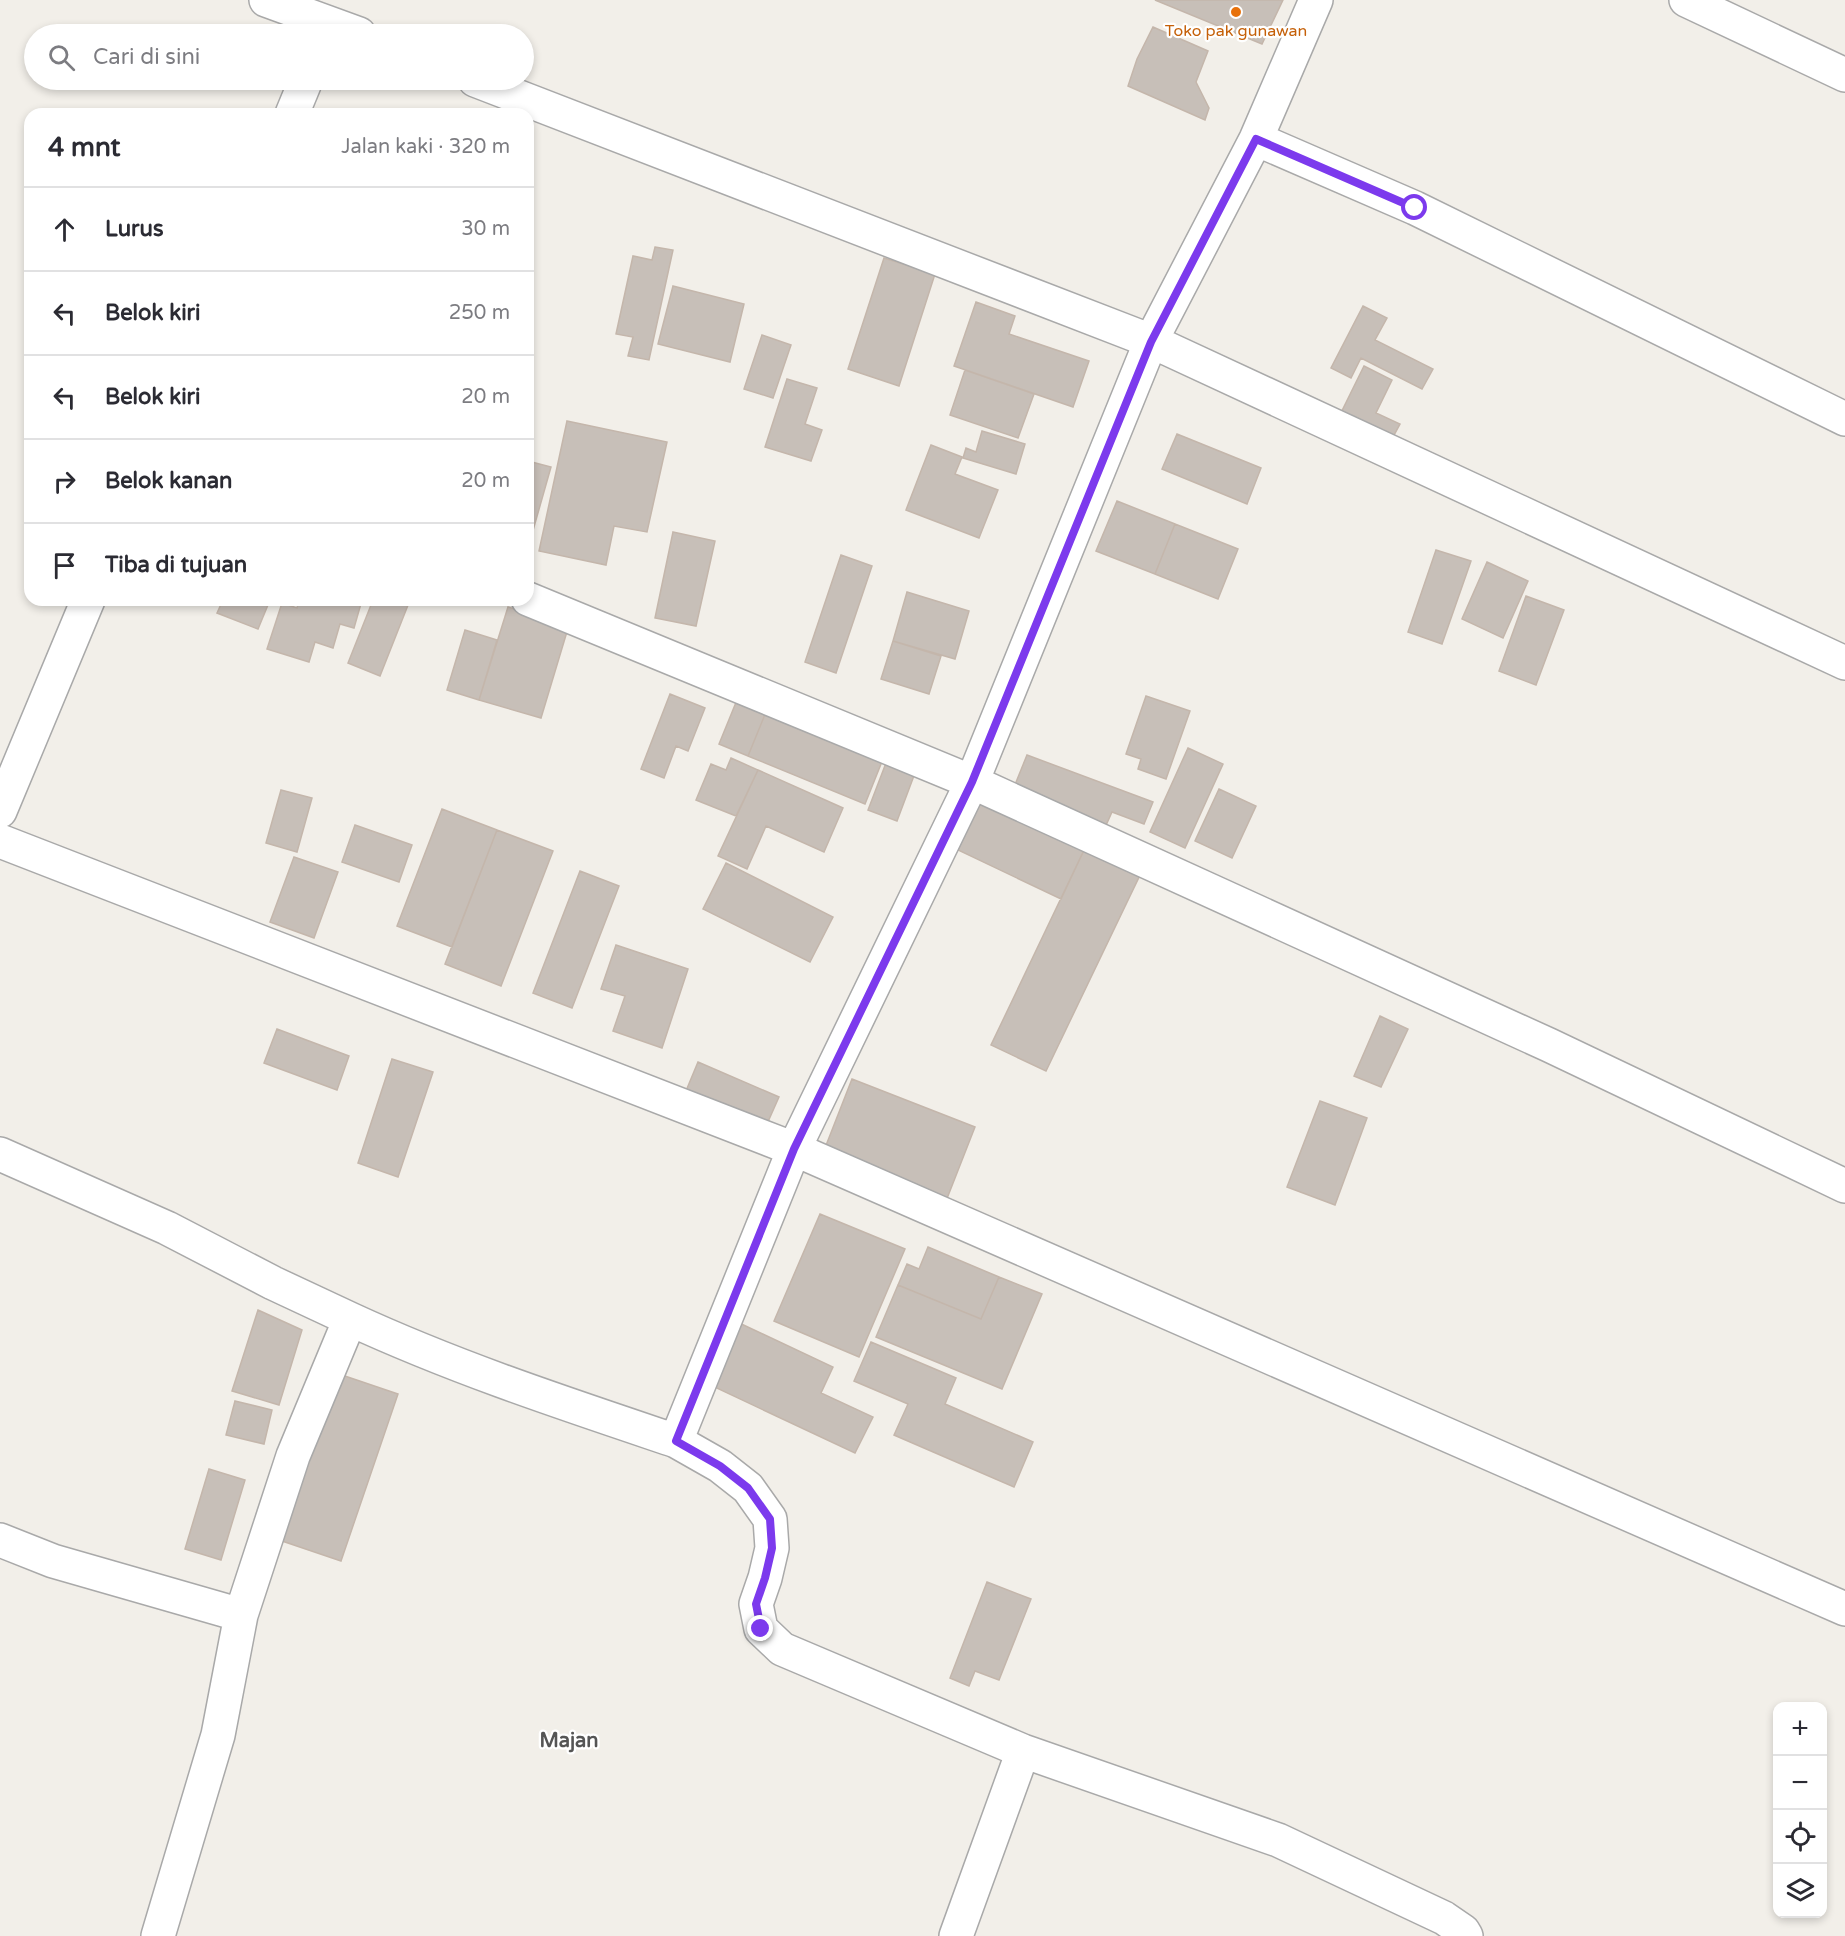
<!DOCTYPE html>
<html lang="id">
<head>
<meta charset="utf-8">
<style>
	:root { --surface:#fff; --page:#f2f2f3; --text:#2b2b33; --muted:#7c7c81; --line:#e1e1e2 }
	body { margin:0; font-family:"Varela Round",sans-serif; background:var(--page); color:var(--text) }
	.controls { position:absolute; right:18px; bottom:18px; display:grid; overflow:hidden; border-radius:12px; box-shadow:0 3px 9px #0003 }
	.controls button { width:54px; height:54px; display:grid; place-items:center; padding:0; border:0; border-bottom:2px solid var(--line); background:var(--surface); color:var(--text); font:30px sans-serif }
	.stop { position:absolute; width:18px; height:18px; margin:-14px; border:4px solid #7c3aed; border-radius:50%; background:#fff }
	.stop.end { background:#7c3aed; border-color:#fff; box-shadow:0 2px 6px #0008 }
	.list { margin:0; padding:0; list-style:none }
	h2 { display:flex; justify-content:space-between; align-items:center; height:78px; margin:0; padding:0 24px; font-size:26px }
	h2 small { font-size:20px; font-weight:400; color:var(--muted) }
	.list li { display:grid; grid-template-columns:39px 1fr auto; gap:18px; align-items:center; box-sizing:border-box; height:84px; padding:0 24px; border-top:2px solid var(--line) }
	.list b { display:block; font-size:22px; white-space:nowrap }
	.list em { font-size:20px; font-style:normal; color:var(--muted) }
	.icon { flex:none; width:33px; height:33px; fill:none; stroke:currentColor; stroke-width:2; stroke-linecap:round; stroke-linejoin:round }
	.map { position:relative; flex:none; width:1845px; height:1936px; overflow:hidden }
	.search { position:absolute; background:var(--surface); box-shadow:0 3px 9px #0003; left:24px; top:24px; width:510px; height:66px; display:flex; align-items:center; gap:15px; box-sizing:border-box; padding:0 21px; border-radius:33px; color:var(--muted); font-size:22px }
	.panel { position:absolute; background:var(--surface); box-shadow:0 3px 9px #0003; left:24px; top:108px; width:510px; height:498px; border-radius:18px }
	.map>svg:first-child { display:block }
	.building { fill:#c7bfb8; stroke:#c4b6ab; stroke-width:1.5 }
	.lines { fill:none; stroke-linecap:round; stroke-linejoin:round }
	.minor-casing { stroke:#a9a9a9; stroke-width:36 }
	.minor { stroke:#fff; stroke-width:33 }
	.route { stroke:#7c3aed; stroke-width:8 }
	.food-dot { fill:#e8710a; stroke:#fff; stroke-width:2 }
	.labels { text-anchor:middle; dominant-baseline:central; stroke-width:4.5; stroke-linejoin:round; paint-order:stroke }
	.food-label { font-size:16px; fill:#c56008; stroke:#fff }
	.quarter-label { font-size:20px; font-weight:bold; fill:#555; stroke:#fff }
</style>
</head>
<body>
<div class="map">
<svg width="1845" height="1936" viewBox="0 0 1845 1936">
	<rect width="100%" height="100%" fill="#f2efe9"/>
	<path class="building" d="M 1155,0 L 1283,0 L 1262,44 Z
		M 1153,27 L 1208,51 L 1196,82 L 1209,108 L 1205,120 L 1128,86 L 1137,59 Z
		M 655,247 L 673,250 L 649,360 L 628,356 L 633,337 L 616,334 L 633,256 L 652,260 Z
		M 884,258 L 935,274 L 899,386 L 848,369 Z
		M 673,286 L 744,304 L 730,362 L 658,344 Z
		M 976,302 L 1015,316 L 1009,334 L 1089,361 L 1073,407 L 954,366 Z
		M 1363,306 L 1387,318 L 1375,340 L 1433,369 L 1422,389 L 1361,358 L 1351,378 L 1331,368 Z
		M 762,335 L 791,345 L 773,398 L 744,389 Z
		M 1364,366 L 1392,380 L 1376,413 L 1400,424 L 1387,448 L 1336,423 Z
		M 965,370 L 1034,394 L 1018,438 L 950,415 Z
		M 787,379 L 817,388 L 805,424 L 822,430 L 811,461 L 765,447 Z
		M 567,421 L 667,442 L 647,532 L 614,526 L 606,565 L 539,551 Z
		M 982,431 L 1025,444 L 1016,474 L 963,458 L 966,448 L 976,452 Z
		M 1177,434 L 1261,468 L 1247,504 L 1162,469 Z
		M 931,445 L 962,457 L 955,474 L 998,490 L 979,538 L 906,510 Z
		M 528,461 L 551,467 L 530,541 L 528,541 Z
		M 1117,501 L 1175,524 L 1155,574 L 1096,551 Z
		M 1175,524 L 1238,549 L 1218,599 L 1155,574 Z
		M 673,532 L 715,541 L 696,626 L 655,618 Z
		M 1436,550 L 1471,561 L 1442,644 L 1408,632 Z
		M 841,555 L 872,566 L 836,673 L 805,662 Z
		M 1487,562 L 1528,581 L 1503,638 L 1462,619 Z
		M 907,592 L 969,611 L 955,659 L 893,641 Z
		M 1526,596 L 1564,610 L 1536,685 L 1499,671 Z
		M 223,600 L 270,600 L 258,629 L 217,613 Z
		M 299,600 L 362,600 L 354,628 L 340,624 L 333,648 L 315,642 L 309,662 L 267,649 L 282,603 L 297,608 Z
		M 373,600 L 410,600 L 380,676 L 348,663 Z
		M 508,607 L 569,625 L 541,718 L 479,700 Z
		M 465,630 L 497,640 L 479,700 L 447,690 Z
		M 893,641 L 941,656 L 929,694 L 881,679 Z
		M 670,694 L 705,708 L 688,751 L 676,746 L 664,778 L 641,769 Z
		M 1146,696 L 1190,711 L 1166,779 L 1138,769 L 1141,759 L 1126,754 Z
		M 737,700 L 766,712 L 748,756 L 719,744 Z
		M 766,712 L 883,759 L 865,804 L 748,756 Z
		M 1188,748 L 1223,764 L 1185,848 L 1150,832 Z
		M 1027,755 L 1153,802 L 1144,824 L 1112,812 L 1103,832 L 1012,792 Z
		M 731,758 L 758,770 L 736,816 L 696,800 L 711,764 L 726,770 Z
		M 886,763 L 915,773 L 897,821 L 868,810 Z
		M 758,770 L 843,808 L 824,852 L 766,826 L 747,869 L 718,856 Z
		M 1219,789 L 1256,806 L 1232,858 L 1195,841 Z
		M 281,790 L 312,798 L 297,852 L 266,843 Z
		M 982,799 L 1085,848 L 1061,899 L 958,850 Z
		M 442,809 L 497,830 L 452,947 L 397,926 Z
		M 355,825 L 412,845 L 399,882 L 342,862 Z
		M 497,830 L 553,851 L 501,986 L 445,964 Z
		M 1085,848 L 1141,873 L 1046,1071 L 991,1045 Z
		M 294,857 L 338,872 L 314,938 L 270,922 Z
		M 726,863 L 833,917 L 810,962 L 703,909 Z
		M 580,871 L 619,886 L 572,1008 L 533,993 Z
		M 616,945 L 688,969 L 662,1048 L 613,1031 L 625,996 L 601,989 Z
		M 1380,1016 L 1408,1029 L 1381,1087 L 1354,1076 Z
		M 277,1029 L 349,1056 L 337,1090 L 264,1063 Z
		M 392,1059 L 433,1072 L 398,1177 L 358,1163 Z
		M 698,1062 L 779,1097 L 763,1133 L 683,1098 Z
		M 852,1079 L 975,1127 L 946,1201 L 823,1153 Z
		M 1320,1101 L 1367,1118 L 1335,1205 L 1287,1187 Z
		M 820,1214 L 905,1249 L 859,1357 L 774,1321 Z
		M 928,1247 L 999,1277 L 981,1319 L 898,1285 L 907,1264 L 919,1269 Z
		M 999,1277 L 1042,1294 L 1002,1389 L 876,1337 L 898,1285 L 981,1319 Z
		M 258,1310 L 302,1330 L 279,1405 L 232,1391 Z
		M 735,1321 L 833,1367 L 821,1393 L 873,1417 L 855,1453 L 706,1383 Z
		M 871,1342 L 956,1378 L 945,1404 L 1033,1442 L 1014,1487 L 894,1435 L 908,1404 L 854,1381 Z
		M 336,1373 L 398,1394 L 341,1561 L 279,1540 Z
		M 235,1401 L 272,1410 L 264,1444 L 226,1435 Z
		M 209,1469 L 245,1480 L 221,1560 L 185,1549 Z
		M 987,1582 L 1031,1599 L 999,1680 L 975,1671 L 969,1686 L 950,1678 Z"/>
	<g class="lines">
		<defs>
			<path id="minor" d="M 266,0 L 359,34
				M 1316,0 L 1256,139 L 1151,341 L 972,782 L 794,1149 L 676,1441 L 720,1466 L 748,1488 L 770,1519 L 772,1548 L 765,1578 L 756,1604 L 761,1629 L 782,1649 L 1023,1751 L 1278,1840 L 1444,1918 L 1463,1931 L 1466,1936
				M 1686,0 L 1845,75
				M 475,80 L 1151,341 L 1845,663
				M 292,114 L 306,80
				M 1256,139 L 1415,208 L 1845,419
				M 528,599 L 972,782 L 1549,1045 L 1845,1186
				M 0,811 L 88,600
				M 0,841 L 794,1149 L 1845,1609
				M 0,1154 L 167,1228 L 273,1283 L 350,1319 L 293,1456 L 241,1615 L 218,1735 L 158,1936
				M 350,1319 C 456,1368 566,1404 676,1441
				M 0,1540 L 53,1561 L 241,1615
				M 956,1936 L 1023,1751"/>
		</defs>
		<use href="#minor" class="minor-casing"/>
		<use href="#minor" class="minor"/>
	</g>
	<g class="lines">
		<path class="route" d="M 761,1629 L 756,1604 L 765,1578 L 772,1548 L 770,1519 L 748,1488 L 720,1466 L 676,1441 L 794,1149 L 972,782 L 1151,342 L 1256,139 L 1415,208"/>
	</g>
	<circle class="food-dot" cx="1236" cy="12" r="6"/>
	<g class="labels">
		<g class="food-label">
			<text x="1236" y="31">Toko pak gunawan</text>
		</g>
		<g class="quarter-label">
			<text x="569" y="1741">Majan</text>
		</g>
	</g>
</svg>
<div class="controls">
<button>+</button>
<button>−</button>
<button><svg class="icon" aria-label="locate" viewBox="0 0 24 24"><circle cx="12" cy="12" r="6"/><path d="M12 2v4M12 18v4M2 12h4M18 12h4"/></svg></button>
<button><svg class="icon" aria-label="layers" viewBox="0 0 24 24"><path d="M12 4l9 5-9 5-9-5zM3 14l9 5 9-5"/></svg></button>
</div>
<div class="stop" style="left:1415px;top:208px"></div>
<div class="stop end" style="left:761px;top:1629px"></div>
<div class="search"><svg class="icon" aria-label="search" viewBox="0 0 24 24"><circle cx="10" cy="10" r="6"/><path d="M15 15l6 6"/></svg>Cari di sini</div>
<section class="panel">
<h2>4 mnt<small>Jalan kaki · 320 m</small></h2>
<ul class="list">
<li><svg class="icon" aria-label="ahead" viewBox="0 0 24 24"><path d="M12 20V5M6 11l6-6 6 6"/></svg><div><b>Lurus</b></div><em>30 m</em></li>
<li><svg class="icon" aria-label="left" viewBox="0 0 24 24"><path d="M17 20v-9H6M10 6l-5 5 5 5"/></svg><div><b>Belok kiri</b></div><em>250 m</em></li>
<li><svg class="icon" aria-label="left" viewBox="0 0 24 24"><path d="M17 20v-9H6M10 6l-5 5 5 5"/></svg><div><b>Belok kiri</b></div><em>20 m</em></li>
<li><svg class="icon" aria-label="right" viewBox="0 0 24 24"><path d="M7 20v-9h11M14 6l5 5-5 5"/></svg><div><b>Belok kanan</b></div><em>20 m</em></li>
<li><svg class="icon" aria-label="arrive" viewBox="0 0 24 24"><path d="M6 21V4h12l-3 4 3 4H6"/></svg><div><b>Tiba di tujuan</b></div></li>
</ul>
</section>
</div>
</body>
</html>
